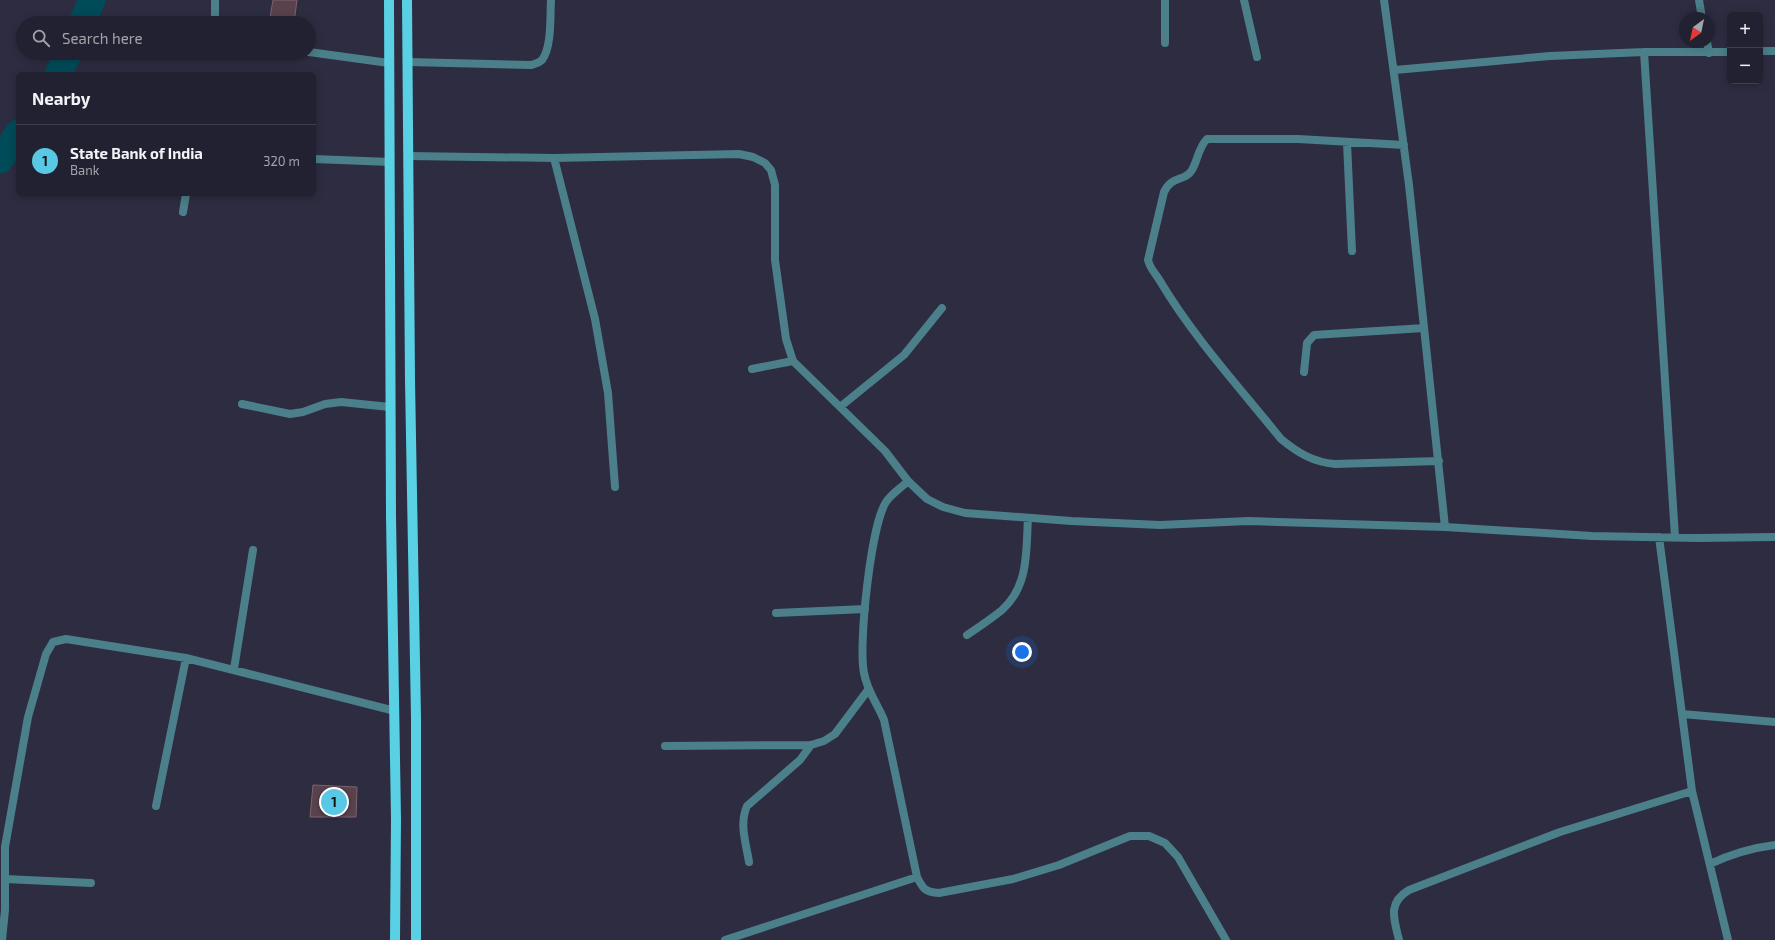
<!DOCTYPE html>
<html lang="en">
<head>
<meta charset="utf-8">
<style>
	:root { --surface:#222131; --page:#2e2e3d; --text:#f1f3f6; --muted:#a2a3ab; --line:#3f3e4d; --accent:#59c8e4 }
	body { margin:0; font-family:"Exo 2",sans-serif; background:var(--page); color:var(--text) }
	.controls { position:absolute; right:12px; top:12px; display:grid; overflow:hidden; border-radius:6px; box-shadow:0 2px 10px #0003 }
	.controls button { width:36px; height:36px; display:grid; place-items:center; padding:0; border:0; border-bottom:1px solid var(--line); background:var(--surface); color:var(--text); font:20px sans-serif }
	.compass { position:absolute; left:1679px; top:12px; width:36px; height:36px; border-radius:50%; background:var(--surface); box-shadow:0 2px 10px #0003; rotate:213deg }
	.you { position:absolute; left:1022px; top:652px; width:14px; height:14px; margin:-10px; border:3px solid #fff; border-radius:50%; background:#1a73e8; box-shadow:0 0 0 6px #1a73e833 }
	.badge { display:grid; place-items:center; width:26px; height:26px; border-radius:50%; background:var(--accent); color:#111; font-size:13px; font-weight:700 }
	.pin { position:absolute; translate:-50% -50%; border:2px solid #fff; box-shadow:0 1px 4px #0006 }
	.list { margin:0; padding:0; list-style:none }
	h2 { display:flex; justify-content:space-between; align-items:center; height:52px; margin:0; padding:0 16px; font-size:17px }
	h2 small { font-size:13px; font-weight:400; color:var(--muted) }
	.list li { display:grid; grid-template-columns:26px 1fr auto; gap:12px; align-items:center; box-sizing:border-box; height:72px; padding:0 16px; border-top:1px solid var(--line) }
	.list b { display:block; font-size:15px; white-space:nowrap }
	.list p { margin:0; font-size:13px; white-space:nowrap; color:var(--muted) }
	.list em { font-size:13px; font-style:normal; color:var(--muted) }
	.icon { flex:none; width:22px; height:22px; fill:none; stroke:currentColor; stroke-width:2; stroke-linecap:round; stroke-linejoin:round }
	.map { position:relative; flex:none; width:1775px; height:940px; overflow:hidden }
	.search { position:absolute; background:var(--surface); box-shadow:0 2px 10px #0003; left:16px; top:16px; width:300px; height:44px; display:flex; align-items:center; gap:10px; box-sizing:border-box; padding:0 14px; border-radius:22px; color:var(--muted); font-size:15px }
	.panel { position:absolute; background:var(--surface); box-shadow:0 2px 10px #0003; left:16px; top:72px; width:300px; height:124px; border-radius:6px }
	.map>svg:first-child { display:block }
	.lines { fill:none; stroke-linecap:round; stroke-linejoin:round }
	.river { stroke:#004b59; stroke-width:27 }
	.building { fill:#5a424c; stroke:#7d636e }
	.service { stroke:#4b7f89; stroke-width:8 }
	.minor { stroke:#4b7f89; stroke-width:8 }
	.primary { stroke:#5ad0e5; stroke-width:10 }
</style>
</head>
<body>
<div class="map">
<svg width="1775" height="940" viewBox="0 0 1775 940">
	<rect width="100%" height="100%" fill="#2d2c41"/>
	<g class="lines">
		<path class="river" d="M 82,23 L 92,0
			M 58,74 L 69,53
			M 0,160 L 18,133"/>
	</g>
	<path class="building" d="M 273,0 L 297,0 L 294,23 L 269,23 Z
		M 313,785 L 357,787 L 356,817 L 310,817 Z"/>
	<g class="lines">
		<path class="service" d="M 242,404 L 290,414 L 303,412 L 325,404 L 341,402 L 390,407"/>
		<path class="minor" d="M 1244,0 L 1257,57
			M 1384,0 L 1409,185 L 1445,527
			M 1699,0 L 1702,18
			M 215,23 L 215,0
			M 1707,42 L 1709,53
			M 1165,43 L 1165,0
			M 1760,51 L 1775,51
			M 309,52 L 389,63
			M 1644,52 L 1675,537
			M 408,62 L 531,65 C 535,64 539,63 542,60 C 552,47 550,16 551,0
			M 1395,70 L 1550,56 L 1644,52 L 1730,52
			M 1347,143 L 1352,251
			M 1404,145 L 1298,139 L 1207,139 C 1198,148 1198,160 1192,170 C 1185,182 1172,175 1164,192 L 1148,260 C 1150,269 1156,274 1160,281 C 1194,338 1240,388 1281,439 C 1298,453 1313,462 1335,464 L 1439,461
			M 408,156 L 554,158 L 739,154 L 753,157 L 765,163 L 771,170 L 775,185 L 775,260 L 786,339 L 793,361 L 885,451 L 908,481 L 927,499 L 943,507 L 965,513 L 1071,521 L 1160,525 L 1248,521 L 1445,527 L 1592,536 L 1698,538 L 1775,537
			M 554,158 L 595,319 L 608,393 L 615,487
			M 314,159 L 390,162
			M 183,212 L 186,194
			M 752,369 L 793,361
			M 1304,372 L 1307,343 L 1314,335 L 1424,328
			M 840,407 L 904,355 L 942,308
			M 908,481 C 901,488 891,494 886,502 C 871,525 858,645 864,673 C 867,691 877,703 884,720 L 917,877 C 923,889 925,892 939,893 L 1013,879 L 1059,865 L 1130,836 L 1149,836 L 1165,843 L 1178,857 L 1226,940
			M 776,613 L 865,609
			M 967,635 C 979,627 991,619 1002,610 C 1029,586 1026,551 1028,518
			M 234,669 L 253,550
			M 1682,714 L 1775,722
			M 665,746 L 811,745 L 824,741 L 835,734 L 868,690
			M 1692,791 L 1728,940
			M 156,806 L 186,658
			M 749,862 C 746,843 739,824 747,806 L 800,760 L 811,745
			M 1710,864 C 1731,854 1751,848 1775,845
			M 5,879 L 91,883
			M 2,940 L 5,910 L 5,847 L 28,717 L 46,654 L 53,642 L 66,639 L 186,658 L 395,711
			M 725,940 L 917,877
			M 1399,940 C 1394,919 1387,903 1409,890 L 1560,832 L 1692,791 L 1659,537"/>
		<path class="primary" d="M 389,0 L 391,516 L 396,819 L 395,940
			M 407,0 L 410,380 L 416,718 L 416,940"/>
	</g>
</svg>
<div class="controls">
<button>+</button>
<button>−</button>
</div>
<svg class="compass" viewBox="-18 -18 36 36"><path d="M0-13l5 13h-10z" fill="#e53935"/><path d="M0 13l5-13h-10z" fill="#a2a3ab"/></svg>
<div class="you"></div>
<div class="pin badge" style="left:334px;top:802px">1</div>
<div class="search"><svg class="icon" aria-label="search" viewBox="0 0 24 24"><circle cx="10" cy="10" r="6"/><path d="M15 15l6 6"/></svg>Search here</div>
<section class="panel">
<h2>Nearby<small></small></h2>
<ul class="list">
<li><span class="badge">1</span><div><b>State Bank of India</b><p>Bank</p></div><em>320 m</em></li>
</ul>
</section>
</div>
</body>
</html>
